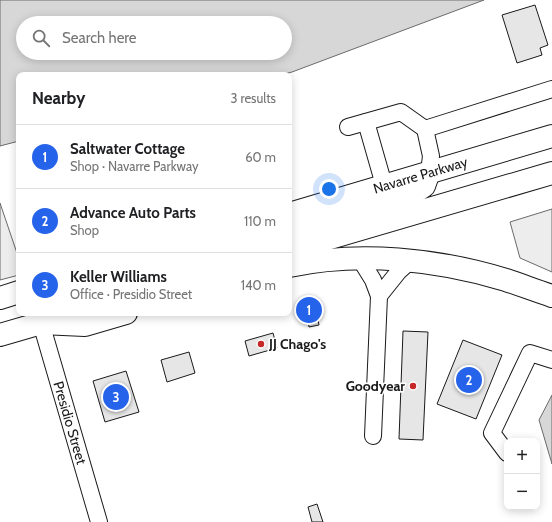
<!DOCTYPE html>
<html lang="en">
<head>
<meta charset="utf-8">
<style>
	:root { --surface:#fff; --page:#f6f6f6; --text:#202124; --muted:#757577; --line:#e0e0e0; --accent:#2563eb }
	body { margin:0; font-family:Cabin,sans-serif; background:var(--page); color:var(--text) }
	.controls { position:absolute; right:12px; bottom:12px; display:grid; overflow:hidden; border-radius:8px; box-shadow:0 2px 10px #0003 }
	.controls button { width:36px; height:36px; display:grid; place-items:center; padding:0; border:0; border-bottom:1px solid var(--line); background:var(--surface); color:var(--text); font:20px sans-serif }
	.you { position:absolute; left:329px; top:189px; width:14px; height:14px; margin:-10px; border:3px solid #fff; border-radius:50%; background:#1a73e8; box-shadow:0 0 0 6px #1a73e833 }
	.badge { display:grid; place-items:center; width:26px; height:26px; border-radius:50%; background:var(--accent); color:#fff; font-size:13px; font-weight:700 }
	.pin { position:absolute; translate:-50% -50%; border:2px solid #fff; box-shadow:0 1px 4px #0006 }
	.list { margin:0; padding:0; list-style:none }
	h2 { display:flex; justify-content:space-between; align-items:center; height:52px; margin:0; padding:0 16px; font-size:17px }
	h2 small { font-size:13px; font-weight:400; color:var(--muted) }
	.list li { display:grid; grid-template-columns:26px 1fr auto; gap:12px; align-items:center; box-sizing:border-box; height:64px; padding:0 16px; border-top:1px solid var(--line) }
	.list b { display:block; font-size:15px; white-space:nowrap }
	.list p { margin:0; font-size:13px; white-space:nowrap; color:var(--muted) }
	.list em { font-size:13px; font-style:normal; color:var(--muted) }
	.icon { flex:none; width:22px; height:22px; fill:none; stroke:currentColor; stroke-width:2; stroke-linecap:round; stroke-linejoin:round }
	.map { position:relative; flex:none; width:552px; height:522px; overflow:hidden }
	.search { position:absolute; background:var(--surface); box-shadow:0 2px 10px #0003; left:16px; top:16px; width:276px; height:44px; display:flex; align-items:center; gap:10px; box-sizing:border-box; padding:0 14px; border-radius:22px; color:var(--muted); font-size:15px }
	.panel { position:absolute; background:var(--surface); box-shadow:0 2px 10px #0003; left:16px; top:72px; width:276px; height:244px; border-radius:8px }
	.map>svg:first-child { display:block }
	.built { fill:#ededed; stroke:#6a6a6a }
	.water { fill:#d7d7d7; stroke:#6a6a6a; fill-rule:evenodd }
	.building { fill:#e6e6e6; stroke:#1a1a1a }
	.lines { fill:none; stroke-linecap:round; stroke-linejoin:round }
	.minor-casing { stroke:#1a1a1a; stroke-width:18 }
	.highway-casing { stroke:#1a1a1a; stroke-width:24 }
	.minor { stroke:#fff; stroke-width:16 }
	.highway { stroke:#fff; stroke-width:22 }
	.poi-dot { fill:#c62828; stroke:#fff; stroke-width:1.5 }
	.labels { text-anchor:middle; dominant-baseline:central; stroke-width:3; stroke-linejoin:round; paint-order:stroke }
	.street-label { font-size:14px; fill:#1a1a1a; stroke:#fff }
	.poi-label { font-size:14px; font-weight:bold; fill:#1a1a1a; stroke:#fff; text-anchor:start }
</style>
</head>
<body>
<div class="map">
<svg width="552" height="522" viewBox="0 0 552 522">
	<rect width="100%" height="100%" fill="#fff"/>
	<path class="built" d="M 0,203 L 19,259 L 19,275 L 0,280 Z
		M 552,209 L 552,272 L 520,258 L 510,222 Z"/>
	<path class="water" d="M 0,0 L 484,0 L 292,72 L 280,75 L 19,75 L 19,141 L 0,146 ZM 23,23 L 285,23 L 285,53 L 23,53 Z
		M 552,395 L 552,464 L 539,420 Z"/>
	<path class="building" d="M 535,5 L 548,45 L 540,48 L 542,55 L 517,63 L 502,15 Z
		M 314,297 L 319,325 L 309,327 L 308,321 L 303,322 L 300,299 Z
		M 403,331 L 428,332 L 423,440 L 399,439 Z
		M 273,333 L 277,348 L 249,356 L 245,341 Z
		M 463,340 L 502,355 L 476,419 L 437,404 Z
		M 189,352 L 195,373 L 167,382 L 161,360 Z
		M 126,371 L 139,412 L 105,422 L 93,381 Z
		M 317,504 L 323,522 L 312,522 L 308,507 Z"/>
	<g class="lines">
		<defs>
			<g id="minor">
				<path d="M 366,122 L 384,185"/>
				<path d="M 348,127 L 401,112 L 425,129 L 431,156 L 429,172"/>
				<path d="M 425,129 L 552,89"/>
				<path d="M 360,259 L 373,280 L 379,296 L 373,436"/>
				<path d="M 379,296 L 399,271 L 410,261"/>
				<path id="s1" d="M 41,323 L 99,522"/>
				<path d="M 507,453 L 492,433 L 530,353 L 552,360"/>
			</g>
			<g id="highway">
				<path id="s2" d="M 289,214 L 552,136"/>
				<path d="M 289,232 L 408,197 L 424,186 L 429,172"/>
				<path d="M 289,250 L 552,173"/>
				<path d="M 289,266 C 359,251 438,259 506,280 C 521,285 537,291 552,296"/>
				<path d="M 0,298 L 19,292"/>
				<path d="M 41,323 L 85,325 L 126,313"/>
				<path d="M 0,335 L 55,319"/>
			</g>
		</defs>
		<use href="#minor" class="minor-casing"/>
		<use href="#highway" class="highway-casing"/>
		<use href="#minor" class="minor"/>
		<use href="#highway" class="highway"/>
	</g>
	<g class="poi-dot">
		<circle cx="261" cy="344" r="4"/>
		<circle cx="413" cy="386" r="4"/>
	</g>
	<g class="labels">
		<g class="street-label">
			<text stroke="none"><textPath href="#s2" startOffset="137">Navarre Parkway</textPath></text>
			<text stroke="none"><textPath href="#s1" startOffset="104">Presidio Street</textPath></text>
		</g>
		<g class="poi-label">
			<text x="269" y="344">JJ Chago's</text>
			<text x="405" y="386" text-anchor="end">Goodyear</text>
		</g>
	</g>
</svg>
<div class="controls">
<button>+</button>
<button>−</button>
</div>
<div class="you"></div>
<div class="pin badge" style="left:309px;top:310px">1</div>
<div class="pin badge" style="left:469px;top:380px">2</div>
<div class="pin badge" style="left:116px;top:397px">3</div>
<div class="search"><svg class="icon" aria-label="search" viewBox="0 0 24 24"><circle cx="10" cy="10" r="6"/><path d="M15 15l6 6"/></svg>Search here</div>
<section class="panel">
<h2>Nearby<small>3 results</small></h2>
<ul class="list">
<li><span class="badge">1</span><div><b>Saltwater Cottage</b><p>Shop · Navarre Parkway</p></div><em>60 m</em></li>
<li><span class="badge">2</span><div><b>Advance Auto Parts</b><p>Shop</p></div><em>110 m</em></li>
<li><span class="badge">3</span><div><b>Keller Williams</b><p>Office · Presidio Street</p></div><em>140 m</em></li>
</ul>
</section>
</div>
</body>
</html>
